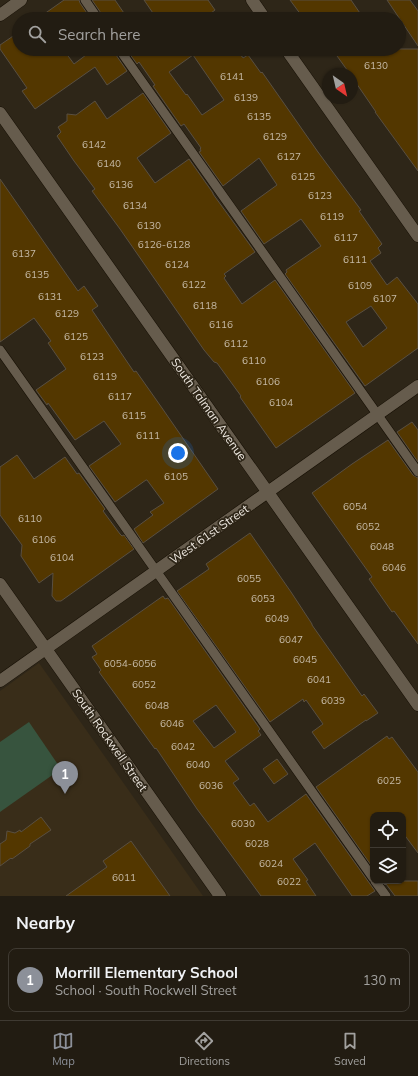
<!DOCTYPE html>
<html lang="en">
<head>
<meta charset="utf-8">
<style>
	:root { --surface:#221c12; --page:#2a251b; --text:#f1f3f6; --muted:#a2a19f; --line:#3f3a32; --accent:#8c9099 }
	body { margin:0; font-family:Mulish,sans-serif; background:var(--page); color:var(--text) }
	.controls { position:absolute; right:12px; bottom:12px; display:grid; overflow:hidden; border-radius:8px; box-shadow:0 1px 3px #0004 }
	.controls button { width:36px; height:36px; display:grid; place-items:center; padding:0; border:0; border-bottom:1px solid var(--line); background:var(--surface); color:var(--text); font:20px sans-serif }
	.compass { position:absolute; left:322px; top:68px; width:36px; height:36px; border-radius:50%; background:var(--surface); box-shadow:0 1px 3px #0004; rotate:146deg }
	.you { position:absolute; left:178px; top:453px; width:14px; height:14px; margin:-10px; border:3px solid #fff; border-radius:50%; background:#1a73e8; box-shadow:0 0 0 6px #1a73e833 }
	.badge { display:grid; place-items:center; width:26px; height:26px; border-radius:50%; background:var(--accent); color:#fff; font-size:13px; font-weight:700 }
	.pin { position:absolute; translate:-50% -33px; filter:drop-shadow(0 1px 2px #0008) }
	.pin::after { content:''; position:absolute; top:21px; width:14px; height:12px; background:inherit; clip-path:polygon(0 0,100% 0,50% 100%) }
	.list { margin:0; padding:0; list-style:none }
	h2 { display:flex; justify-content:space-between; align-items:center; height:52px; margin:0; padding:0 16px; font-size:17px }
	h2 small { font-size:13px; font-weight:400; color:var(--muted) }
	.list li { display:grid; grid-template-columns:26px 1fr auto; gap:12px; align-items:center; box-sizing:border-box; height:64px; margin:0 8px 8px; padding:0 8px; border:1px solid var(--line); border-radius:8px }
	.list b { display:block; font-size:15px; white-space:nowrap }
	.list p { margin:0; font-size:13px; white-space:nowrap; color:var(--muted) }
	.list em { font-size:13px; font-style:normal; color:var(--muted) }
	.icon { flex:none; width:22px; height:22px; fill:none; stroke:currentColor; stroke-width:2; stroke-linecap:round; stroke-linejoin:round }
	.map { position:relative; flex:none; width:418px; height:896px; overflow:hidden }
	.search { position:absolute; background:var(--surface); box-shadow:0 1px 3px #0004; left:12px; right:12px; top:12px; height:44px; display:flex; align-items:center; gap:10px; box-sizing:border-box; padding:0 14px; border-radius:22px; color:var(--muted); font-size:15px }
	.sheet { height:124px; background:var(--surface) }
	nav { display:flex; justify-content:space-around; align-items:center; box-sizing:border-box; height:56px; border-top:1px solid var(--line); background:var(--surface); font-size:11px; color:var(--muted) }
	nav a { display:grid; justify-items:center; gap:2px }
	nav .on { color:var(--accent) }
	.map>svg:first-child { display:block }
	.built { fill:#392d19 }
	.green { fill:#37543e }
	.building { fill:#533700; stroke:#594f41; fill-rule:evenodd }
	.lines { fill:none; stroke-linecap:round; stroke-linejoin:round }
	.service-casing { stroke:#160f04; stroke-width:10 }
	.minor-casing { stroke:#160f04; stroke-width:13 }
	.service { stroke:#665c4d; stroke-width:9 }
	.minor { stroke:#665c4d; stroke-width:12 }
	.labels { text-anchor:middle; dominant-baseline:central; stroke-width:3.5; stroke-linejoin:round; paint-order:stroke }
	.number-label { font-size:10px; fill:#c6baa6 }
	.street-label { font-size:12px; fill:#ece6de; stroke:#2e2618 }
</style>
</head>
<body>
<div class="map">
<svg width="418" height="896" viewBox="0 0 418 896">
	<rect width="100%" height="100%" fill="#2e2618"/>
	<path class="built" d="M 39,663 L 203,896 L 0,896 L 0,691 Z"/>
	<path class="green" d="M 29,722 L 61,769 L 0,812 L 0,742 Z"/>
	<path class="building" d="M 64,0 L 79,0 L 80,3 L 91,19 L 37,19 Z
		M 92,0 L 115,0 L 128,19 L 104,19 L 103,16 Z
		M 144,0 L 208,0 L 215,10 L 211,13 L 215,19 L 157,19 Z
		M 290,0 L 351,0 L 364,19 L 304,19 Z
		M 387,0 L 410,0 L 418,11 L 418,46 Z
		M 19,32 L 19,49 L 63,49 L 74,64 L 94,49 L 113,49 L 114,52 L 127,71 L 107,85 L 95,67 L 35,109 L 22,91 L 27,88 L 0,49 L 0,45 Z
		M 126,49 L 237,49 L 242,57 L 243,57 L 243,58 L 248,55 L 261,73 L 262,72 L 318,152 L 361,210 L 359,211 L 382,244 L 378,248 L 381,253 L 370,261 L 387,285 L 397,277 L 418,304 L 418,348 L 365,386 L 285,274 L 287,272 L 286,270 L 321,246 L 301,219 L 264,244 L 241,211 L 277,185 L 259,158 L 223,186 L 199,152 L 201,151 L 200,149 L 201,148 L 184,124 L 181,126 L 153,86 L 155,85 L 139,62 L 137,64 ZM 193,55 L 224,100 L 202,115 L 187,94 L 186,95 L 169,72 ZM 371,306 L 387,328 L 363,347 L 346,322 Z
		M 332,49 L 418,49 L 418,171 L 375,112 L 376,112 L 352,77 L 352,74 L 350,74 Z
		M 143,93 L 171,133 L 137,158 L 155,183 L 189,159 L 213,193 L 213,194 L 255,252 L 224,274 L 226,276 L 224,278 L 242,304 L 275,280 L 355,393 L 276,448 L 240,397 L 241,396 L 217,363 L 214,362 L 204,350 L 163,291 L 120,229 L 92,191 L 95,189 L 74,161 L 57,136 L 61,132 L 58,127 L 67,121 L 67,114 L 76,115 L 95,101 L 107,119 Z
		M 0,179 L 78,291 L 84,286 L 98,306 L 92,310 L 134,372 L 136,371 L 162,408 L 218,489 L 143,543 L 134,529 L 153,515 L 150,512 L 164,503 L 147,480 L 146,480 L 115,502 L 89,466 L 121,444 L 104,421 L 75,440 L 48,403 L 47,405 L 36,390 L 66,369 L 48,343 L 51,341 L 34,318 L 0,342 Z
		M 412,422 L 418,430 L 418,462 L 397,432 Z
		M 388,440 L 413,475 L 418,478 L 418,644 L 394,611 L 392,612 L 369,579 L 372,577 L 312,493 L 352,464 Z
		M 17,455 L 34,479 L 65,457 L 77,474 L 79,473 L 105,509 L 103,511 L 120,534 L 122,536 L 124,535 L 134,549 L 61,601 L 56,601 L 52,596 L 53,573 L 39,583 L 21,556 L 22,545 L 0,515 L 0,467 Z
		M 250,533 L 291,592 L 312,624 L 312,625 L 362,696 L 364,694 L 378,713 L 366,721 L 366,720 L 324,749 L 312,732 L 323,724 L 306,700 L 304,702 L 303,699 L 270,722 L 177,591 L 209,569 L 206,564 Z
		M 163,596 L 165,599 L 168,598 L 260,729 L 258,731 L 261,735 L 225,761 L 239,779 L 233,783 L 250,806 L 254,803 L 268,822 L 306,794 L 375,891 L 367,896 L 352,896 L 315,843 L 293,859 L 308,880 L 306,881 L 316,896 L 261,896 L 212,829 L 197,809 L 156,748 L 155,749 L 99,672 L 101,670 L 92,657 L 97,654 L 92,646 ZM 216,705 L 236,732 L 214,748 L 193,721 Z
		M 387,736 L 389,739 L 392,737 L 418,772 L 418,853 L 403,833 L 403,815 L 373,815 L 373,868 L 316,787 Z
		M 277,759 L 288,774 L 274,784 L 263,769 Z
		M 41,817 L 51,830 L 30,844 L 30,846 L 12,859 L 11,858 L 0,866 L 0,844 L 6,840 L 7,831 L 15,833 L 20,830 L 21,832 Z
		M 131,841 L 170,896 L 66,896 L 107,867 L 103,861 Z
		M 382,881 L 418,881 L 418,896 L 395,896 L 386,884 L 385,885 Z"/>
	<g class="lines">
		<defs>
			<path id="service" d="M 85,0 L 98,19
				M 119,49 L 418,472
				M 0,350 L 373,878
				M 375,881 L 386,896"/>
			<path id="minor" d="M 252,0 L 265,19
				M 0,15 L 21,0
				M 286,49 L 418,236
				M 0,113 L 418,705
				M 0,584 L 220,896
				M 0,681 L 418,386"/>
		</defs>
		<use href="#service" class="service-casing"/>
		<use href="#minor" class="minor-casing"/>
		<use href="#service" class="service"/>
		<use href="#minor" class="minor"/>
	</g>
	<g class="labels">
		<g class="number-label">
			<text x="376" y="65">6130</text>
			<text x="232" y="76">6141</text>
			<text x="246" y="97">6139</text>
			<text x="259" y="116">6135</text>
			<text x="275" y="136">6129</text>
			<text x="94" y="144">6142</text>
			<text x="289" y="156">6127</text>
			<text x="109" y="163">6140</text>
			<text x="303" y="176">6125</text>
			<text x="121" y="184">6136</text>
			<text x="320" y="195">6123</text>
			<text x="135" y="205">6134</text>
			<text x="332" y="216">6119</text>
			<text x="149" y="225">6130</text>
			<text x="346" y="237">6117</text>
			<text x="164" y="244">6126-6128</text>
			<text x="24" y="253">6137</text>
			<text x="355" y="259">6111</text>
			<text x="177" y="264">6124</text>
			<text x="37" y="274">6135</text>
			<text x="194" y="284">6122</text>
			<text x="360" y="285">6109</text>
			<text x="50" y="296">6131</text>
			<text x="385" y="298">6107</text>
			<text x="205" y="305">6118</text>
			<text x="67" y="313">6129</text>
			<text x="221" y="324">6116</text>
			<text x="76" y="336">6125</text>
			<text x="236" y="343">6112</text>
			<text x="92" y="356">6123</text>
			<text x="254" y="360">6110</text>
			<text x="105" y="376">6119</text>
			<text x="268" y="381">6106</text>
			<text x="120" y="396">6117</text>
			<text x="281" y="402">6104</text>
			<text x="134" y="415">6115</text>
			<text x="148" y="435">6111</text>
			<text x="176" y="476">6105</text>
			<text x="355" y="506">6054</text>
			<text x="30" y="518">6110</text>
			<text x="368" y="526">6052</text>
			<text x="44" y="539">6106</text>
			<text x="382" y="546">6048</text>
			<text x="62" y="557">6104</text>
			<text x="394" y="567">6046</text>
			<text x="249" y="578">6055</text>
			<text x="263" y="598">6053</text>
			<text x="277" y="618">6049</text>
			<text x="291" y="639">6047</text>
			<text x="305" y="659">6045</text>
			<text x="130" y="663">6054-6056</text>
			<text x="319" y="679">6041</text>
			<text x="144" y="684">6052</text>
			<text x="333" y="700">6039</text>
			<text x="157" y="705">6048</text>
			<text x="172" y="723">6046</text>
			<text x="183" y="746">6042</text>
			<text x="198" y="764">6040</text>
			<text x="389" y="780">6025</text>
			<text x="211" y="785">6036</text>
			<text x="243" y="823">6030</text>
			<text x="257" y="843">6028</text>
			<text x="271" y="863">6024</text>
			<text x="124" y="877">6011</text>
			<text x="289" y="881">6022</text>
		</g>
		<g class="street-label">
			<text transform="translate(209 409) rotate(55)">South Talman Avenue</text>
			<text transform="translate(209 534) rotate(-35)">West 61st Street</text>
			<text transform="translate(110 740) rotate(55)">South Rockwell Street</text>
		</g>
	</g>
</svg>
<div class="controls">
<button><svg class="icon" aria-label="locate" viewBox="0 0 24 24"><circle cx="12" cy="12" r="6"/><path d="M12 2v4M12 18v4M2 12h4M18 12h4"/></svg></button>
<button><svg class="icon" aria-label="layers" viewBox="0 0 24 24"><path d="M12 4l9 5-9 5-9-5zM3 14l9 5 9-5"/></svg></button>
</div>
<svg class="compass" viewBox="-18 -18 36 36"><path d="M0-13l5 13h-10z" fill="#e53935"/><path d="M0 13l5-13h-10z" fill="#a2a19f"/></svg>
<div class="you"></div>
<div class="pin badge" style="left:65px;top:794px">1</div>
<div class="search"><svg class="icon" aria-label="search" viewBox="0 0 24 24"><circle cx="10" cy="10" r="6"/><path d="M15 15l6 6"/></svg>Search here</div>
</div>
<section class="sheet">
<h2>Nearby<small></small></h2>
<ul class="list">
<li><span class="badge">1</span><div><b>Morrill Elementary School</b><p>School · South Rockwell Street</p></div><em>130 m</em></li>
</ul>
</section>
<nav>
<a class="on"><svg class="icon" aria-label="map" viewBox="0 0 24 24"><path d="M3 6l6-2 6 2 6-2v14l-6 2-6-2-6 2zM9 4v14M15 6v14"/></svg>Map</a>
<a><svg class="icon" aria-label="directions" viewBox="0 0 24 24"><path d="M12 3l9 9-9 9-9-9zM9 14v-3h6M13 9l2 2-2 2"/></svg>Directions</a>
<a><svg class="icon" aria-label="saved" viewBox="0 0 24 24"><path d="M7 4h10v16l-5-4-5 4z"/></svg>Saved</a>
</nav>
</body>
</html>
